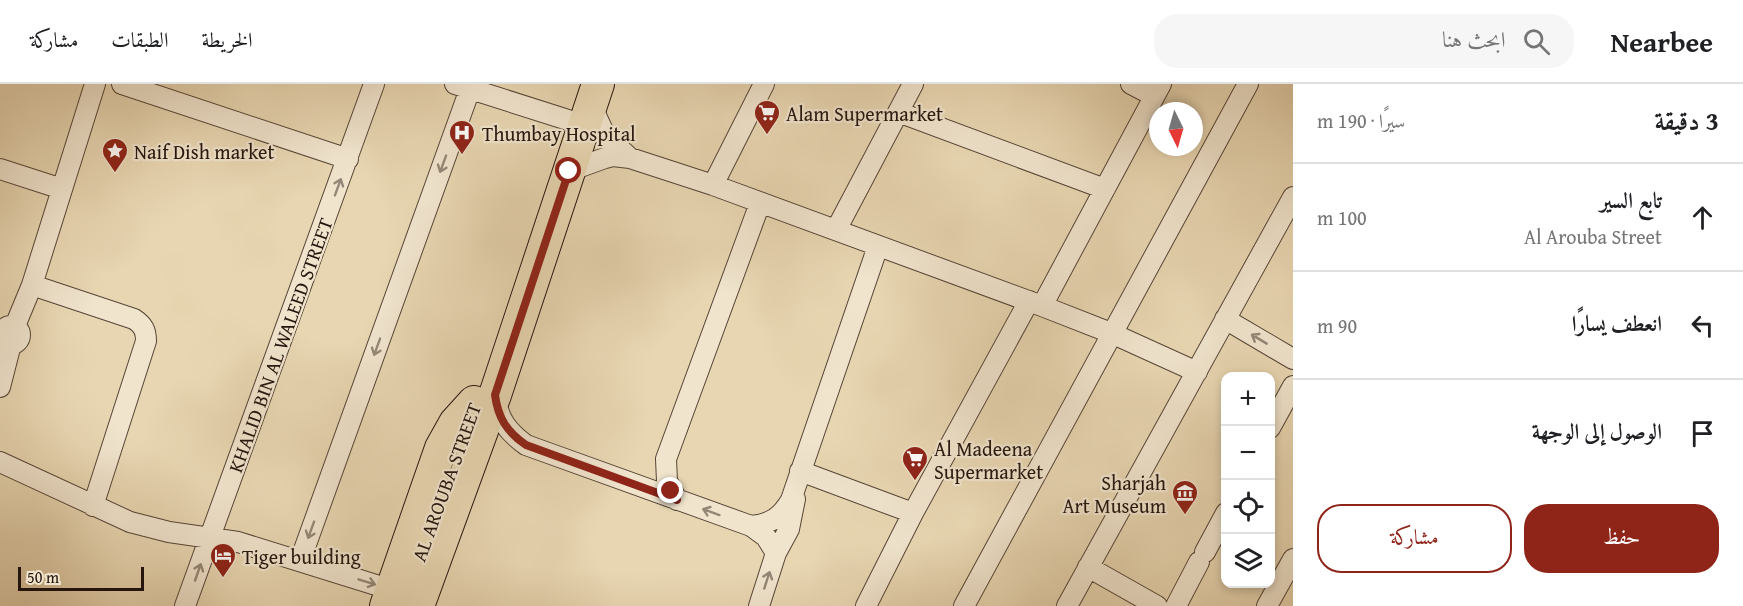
<!DOCTYPE html>
<html lang="ar">
<head>
<meta charset="utf-8">
<style>
	:root { --surface:#fff; --page:#f6f6f6; --text:#202124; --muted:#757577; --line:#e0e0e0; --accent:#8f2418 }
	body { margin:0; font-family:"Gentium Book Plus",Amiri,serif; background:var(--page); color:var(--text); direction:rtl }
	.controls { position:absolute; right:18px; bottom:18px; display:grid; overflow:hidden; border-radius:12px; box-shadow:0 3px 9px #0003 }
	.controls button { width:54px; height:54px; display:grid; place-items:center; padding:0; border:0; border-bottom:2px solid var(--line); background:var(--surface); color:var(--text); font:30px sans-serif }
	.compass { position:absolute; left:1149px; top:18px; width:54px; height:54px; border-radius:50%; background:var(--surface); box-shadow:0 3px 9px #0003; rotate:175deg }
	.scale { position:absolute; left:18px; bottom:15px; width:126px; box-sizing:border-box; padding-left:6px; border:3px solid #25150d; border-top:0; font-size:16px; line-height:21px; white-space:nowrap; color:#25150d; -webkit-text-stroke:4px #f0e4cd; paint-order:stroke }
	.stop { position:absolute; width:18px; height:18px; margin:-14px; border:4px solid #8f2418; border-radius:50%; background:#fff }
	.stop.end { background:#8f2418; border-color:#fff; box-shadow:0 2px 6px #0008 }
	.list { margin:0; padding:0; list-style:none }
	h2 { display:flex; justify-content:space-between; align-items:center; height:78px; margin:0; padding:0 24px; font-size:26px }
	h2 small { font-size:20px; font-weight:400; color:var(--muted) }
	.list li { display:grid; grid-template-columns:39px 1fr auto; gap:18px; align-items:center; box-sizing:border-box; height:108px; padding:0 24px; border-top:2px solid var(--line) }
	.list b { display:block; font-size:22px; white-space:nowrap }
	.list p { margin:0; font-size:20px; white-space:nowrap; color:var(--muted) }
	.list em { font-size:20px; font-style:normal; color:var(--muted) }
	.actions { display:flex; gap:12px; padding:18px 24px }
	.actions a { flex:1; padding:14px 0; border:2px solid var(--accent); border-radius:24px; text-align:center; font-size:21px; color:var(--accent) }
	.actions .main { background:var(--accent); color:#fff }
	.icon { flex:none; width:33px; height:33px; fill:none; stroke:currentColor; stroke-width:2; stroke-linecap:round; stroke-linejoin:round }
	.map { position:relative; flex:none; width:1293px; height:522px; overflow:hidden; direction:ltr }
	header { display:flex; align-items:center; gap:36px; box-sizing:border-box; height:84px; padding:0 30px; background:var(--surface); border-bottom:2px solid var(--line) }
	header strong { font-size:28px }
	nav { display:flex; gap:33px; margin-inline-start:auto; font-size:21px }
	.search { width:420px; height:54px; background:var(--page); display:flex; align-items:center; gap:15px; box-sizing:border-box; padding:0 21px; border-radius:24px; color:var(--muted); font-size:22px }
	main { display:flex }
	aside { flex:1; background:var(--surface) }
	.map>svg:first-child { display:block }
	.lines { fill:none; stroke-linecap:round; stroke-linejoin:round }
	.street-casing { stroke:#564536; stroke-width:22 }
	.primary-casing { stroke:#25150d; stroke-width:34 }
	.street { stroke:#f0e4cd; stroke-width:20 }
	.primary { stroke:#e8d6b2; stroke-width:32 }
	.oneway { stroke:#958777 }
	.route { stroke:#8f2418; stroke-width:8 }
	.labels { text-anchor:middle; dominant-baseline:central; stroke-width:4.5; stroke-linejoin:round; paint-order:stroke }
	.poi-label { font-size:20px; fill:#25150d; stroke:#f0e4cd; text-anchor:start }
	.street-label { font-size:20px; fill:#25150d; stroke:#f0e4cd }
</style>
</head>
<body>
<header>
<strong>Nearbee</strong>
<div class="search"><svg class="icon" aria-label="search" viewBox="0 0 24 24"><circle cx="10" cy="10" r="6"/><path d="M15 15l6 6"/></svg>ابحث هنا</div>
<nav><a>الخريطة</a><a>الطبقات</a><a>مشاركة</a></nav>
</header>
<main>
<aside>
<h2>3 دقيقة<small>سيرًا · 190 m</small></h2>
<ul class="list">
<li><svg class="icon" aria-label="ahead" viewBox="0 0 24 24"><path d="M12 20V5M6 11l6-6 6 6"/></svg><div><b>تابع السير</b><p>Al Arouba Street</p></div><em>100 m</em></li>
<li><svg class="icon" aria-label="left" viewBox="0 0 24 24"><path d="M17 20v-9H6M10 6l-5 5 5 5"/></svg><div><b>انعطف يسارًا</b></div><em>90 m</em></li>
<li><svg class="icon" aria-label="arrive" viewBox="0 0 24 24"><path d="M6 21V4h12l-3 4 3 4H6"/></svg><div><b>الوصول إلى الوجهة</b></div></li>
</ul>
<div class="actions"><a class="main">حفظ</a><a>مشاركة</a></div>
</aside>
<div class="map">
<svg width="1293" height="522" viewBox="0 0 1293 522">
	<rect width="100%" height="100%" fill="#e8d6b2"/>
	<filter id="stains"><feTurbulence type="fractalNoise" baseFrequency=".00333" numOctaves="4"/><feColorMatrix values="0 0 0 0 .2 0 0 0 0 .09 0 0 0 0 .02 0 0 0 .5 -.17"/></filter>
	<radialGradient id="worn" r=".72"><stop offset=".6" stop-color="#630" stop-opacity="0"/><stop offset="1" stop-color="#630" stop-opacity=".3"/></radialGradient>
	<g class="lines">
		<defs>
			<path id="street" d="M 122,0 L 348,75
				M 455,0 L 568,36
				M 1131,0 L 1154,12
				M 591,21 L 605,51 L 630,74
				M 898,28 L 1105,105
				M 0,85 L 62,105
				M 569,87 L 605,74 L 613,72 L 630,74 L 713,101 L 1042,222 L 1111,249 L 1197,288
				M 713,101 L 764,0
				M 836,146 L 913,0
				M 32,201 L 134,235 C 143,241 146,246 146,257 L 93,422
				M 1042,222 L 1161,0
				M 1225,235 L 1293,275
				M2 251a9 9 0 1 1 18 0a9 9 0 1 1-18 0Z
				M 15,242 L 32,201 L 95,0
				M 0,303 L 11,260
				M 495,313 C 498,335 508,348 526,361 L 751,442 L 766,453 L 776,469
				M 1270,344 L 1293,302
				M 0,378 L 130,438 L 169,448 L 238,458 L 392,506
				M 800,387 L 913,429
				M 677,416 L 667,397 L 666,375 L 760,119
				M 751,442 C 771,440 781,433 791,416 L 878,162
				M 1205,468 L 1226,429
				M 300,477 L 470,5
				M 1088,483 L 1157,522
				M 185,522 L 374,0
				M 759,522 L 776,469 L 789,445 L 795,415
				M 866,522 L 913,429 L 1029,217
				M 964,522 L 1248,0
				M 1067,522 L 1293,113
				M 1176,522 L 1199,478
				M 1267,522 L 1293,475"/>
			<path id="primary" d="M 386,522 L 441,364 L 455,339 L 474,318
				M 418,522 L 495,311 L 598,0"/>
		</defs>
		<use href="#street" class="street-casing"/>
		<use href="#primary" class="primary-casing"/>
		<use href="#street" class="street"/>
		<use href="#primary" class="primary"/>
	</g>
	<defs><path id="oneway-shaft" d="M-6 0H5M1.5-3L5.5 0L1.5 3" fill="none" stroke-width="1.6" stroke-linecap="round" stroke-linejoin="round" transform="scale(1.5)"/></defs>
	<g class="oneway">
		<use href="#oneway-shaft" transform="translate(443 80) rotate(110)"/>
		<use href="#oneway-shaft" transform="translate(338 103) rotate(-70)"/>
		<use href="#oneway-shaft" transform="translate(1259 255) rotate(-149)"/>
		<use href="#oneway-shaft" transform="translate(377 263) rotate(110)"/>
		<use href="#oneway-shaft" transform="translate(711 428) rotate(-160)"/>
		<use href="#oneway-shaft" transform="translate(311 446) rotate(110)"/>
		<use href="#oneway-shaft" transform="translate(198 488) rotate(-71)"/>
		<use href="#oneway-shaft" transform="translate(767 496) rotate(-72)"/>
		<use href="#oneway-shaft" transform="translate(367 498) rotate(17)"/>
	</g>
	<g class="lines">
		<path class="route" d="M 569,87 L 495,311 C 498,334 507,348 526,361 L 677,416 L 671,407"/>
	</g>
	<defs>
		<symbol id="supermarket-pin" viewBox="-11 -11 22 30"><path d="M0 17L-7.5 6A9.5 9.5 0 1 1 7.5 6Z" fill="#8f2418" stroke="#f0e4cd"/><path d="M-6-5.5h2.5l.6 2H6L4.5 2H-2.5L-4.4-4H-6ZM-1.5 3.2a1.3 1.3 0 1 0 .1 0ZM3 3.2a1.3 1.3 0 1 0 .1 0Z" fill="#fff"/></symbol>
		<symbol id="hospital-pin" viewBox="-11 -11 22 30"><path d="M0 17L-7.5 6A9.5 9.5 0 1 1 7.5 6Z" fill="#8f2418" stroke="#f0e4cd"/><path d="M-5-5h3v3.5h4V-5h3V5h-3V1.5h-4V5h-3Z" fill="#fff"/></symbol>
		<symbol id="sight-pin" viewBox="-11 -11 22 30"><path d="M0 17L-7.5 6A9.5 9.5 0 1 1 7.5 6Z" fill="#8f2418" stroke="#f0e4cd"/><path d="M0-6L1.8-2.2L6-1.7L2.9 1.2L3.7 5.4L0 3.3L-3.7 5.4L-2.9 1.2L-6-1.7L-1.8-2.2Z" fill="#fff"/></symbol>
		<symbol id="museum-pin" viewBox="-11 -11 22 30"><path d="M0 17L-7.5 6A9.5 9.5 0 1 1 7.5 6Z" fill="#8f2418" stroke="#f0e4cd"/><path d="M0-6L6-3V-2H-6V-3ZM-5-1h2V3h-2ZM-1-1h2V3h-2ZM3-1h2V3H3ZM-6 4H6V6H-6Z" fill="#fff"/></symbol>
		<symbol id="hotel-pin" viewBox="-11 -11 22 30"><path d="M0 17L-7.5 6A9.5 9.5 0 1 1 7.5 6Z" fill="#8f2418" stroke="#f0e4cd"/><path d="M-6-4.5h1.5V1H6V5H4.5V3h-9V5H-6ZM-4 0a1.8 1.8 0 1 1 3.6 0ZM.5 0V-2.5h3Q6-2.5 6 0Z" fill="#fff"/></symbol>
	</defs>
	<g fill-rule="evenodd">
		<use href="#supermarket-pin" x="752" y="14" width="30" height="40"/>
		<use href="#hospital-pin" x="447" y="34" width="30" height="40"/>
		<use href="#sight-pin" x="100" y="52" width="30" height="40"/>
		<use href="#supermarket-pin" x="900" y="360" width="30" height="40"/>
		<use href="#museum-pin" x="1170" y="394" width="30" height="40"/>
		<use href="#hotel-pin" x="208" y="457" width="30" height="40"/>
	</g>
	<g class="labels">
		<g class="poi-label">
			<text x="786" y="29">Alam Supermarket</text>
			<text x="482" y="49">Thumbay Hospital</text>
			<text x="134" y="67">Naif Dish market</text>
			<text x="934" y="364">Al Madeena<tspan x="934" dy="23">Supermarket</tspan></text>
			<text x="1166" y="398" text-anchor="end">Sharjah<tspan x="1166" dy="23">Art Museum</tspan></text>
			<text x="242" y="472">Tiger building</text>
		</g>
		<g class="street-label">
			<text transform="translate(280 261) rotate(-70)">KHALID BIN AL WALEED STREET</text>
			<text transform="translate(446 398) rotate(-70)">AL AROUBA STREET</text>
		</g>
	</g>
	<rect width="100%" height="100%" filter="url(#stains)"/>
	<rect width="100%" height="100%" fill="url(#worn)"/>
</svg>
<div class="controls">
<button>+</button>
<button>−</button>
<button><svg class="icon" aria-label="locate" viewBox="0 0 24 24"><circle cx="12" cy="12" r="6"/><path d="M12 2v4M12 18v4M2 12h4M18 12h4"/></svg></button>
<button><svg class="icon" aria-label="layers" viewBox="0 0 24 24"><path d="M12 4l9 5-9 5-9-5zM3 14l9 5 9-5"/></svg></button>
</div>
<svg class="compass" viewBox="-18 -18 36 36"><path d="M0-13l5 13h-10z" fill="#e53935"/><path d="M0 13l5-13h-10z" fill="#757577"/></svg>
<div class="scale">50 m</div>
<div class="stop" style="left:569px;top:87px"></div>
<div class="stop end" style="left:671px;top:407px"></div>
</div>
</main>
</body>
</html>
